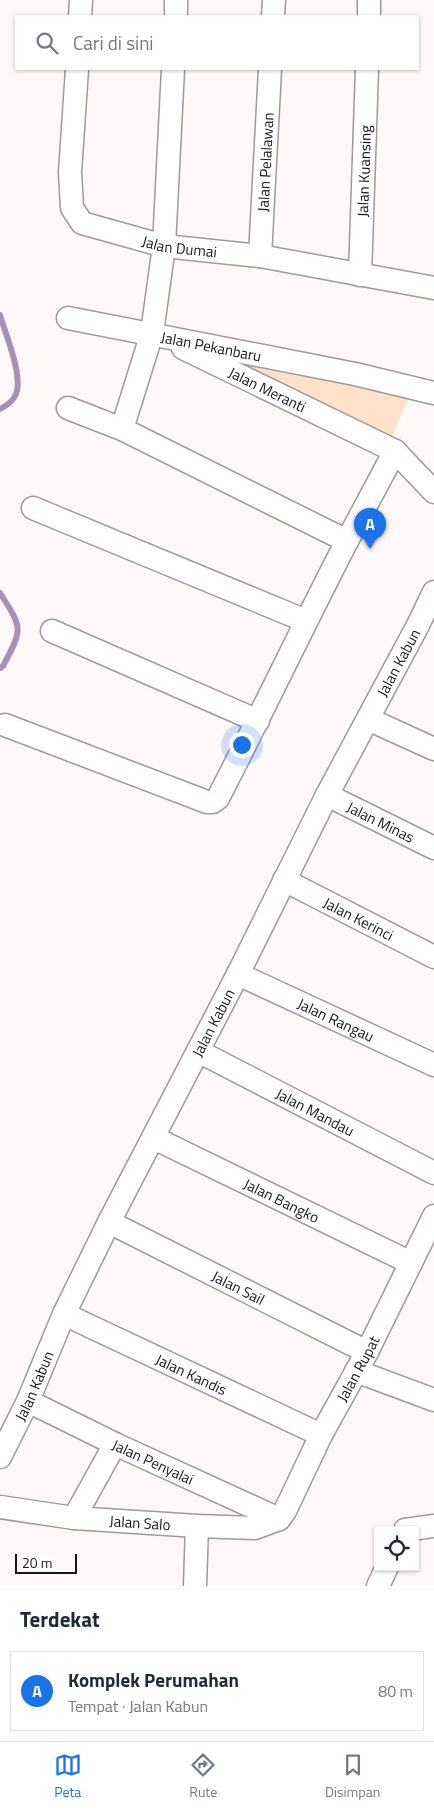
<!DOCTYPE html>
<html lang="id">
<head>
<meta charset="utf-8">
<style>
	:root { --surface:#fff; --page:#f6f6f7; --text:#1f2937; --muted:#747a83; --line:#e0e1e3; --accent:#1a73e8 }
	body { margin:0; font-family:"Titillium Web",sans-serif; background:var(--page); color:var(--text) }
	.controls { position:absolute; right:15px; bottom:15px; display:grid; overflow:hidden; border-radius:0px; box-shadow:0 1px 4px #0004 }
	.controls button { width:45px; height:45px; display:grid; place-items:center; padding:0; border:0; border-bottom:1px solid var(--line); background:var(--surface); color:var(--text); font:25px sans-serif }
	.scale { position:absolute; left:15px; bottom:12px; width:62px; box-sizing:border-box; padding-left:5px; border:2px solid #171515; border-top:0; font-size:14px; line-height:18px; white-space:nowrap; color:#171515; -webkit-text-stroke:4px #fff; paint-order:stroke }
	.you { position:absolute; left:241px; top:744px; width:18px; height:18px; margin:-12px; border:4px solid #fff; border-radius:50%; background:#1a73e8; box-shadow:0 0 0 8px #1a73e833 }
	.badge { display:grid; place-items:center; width:32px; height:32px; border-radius:50%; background:var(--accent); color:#fff; font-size:16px; font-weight:700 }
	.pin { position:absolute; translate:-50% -41px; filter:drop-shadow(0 1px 2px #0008) }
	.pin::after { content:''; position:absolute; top:26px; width:18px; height:15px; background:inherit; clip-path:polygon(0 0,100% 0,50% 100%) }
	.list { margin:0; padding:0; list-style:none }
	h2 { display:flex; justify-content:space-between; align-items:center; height:65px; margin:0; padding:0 20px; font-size:21px }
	h2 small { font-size:16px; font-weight:400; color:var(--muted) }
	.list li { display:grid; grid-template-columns:32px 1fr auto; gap:15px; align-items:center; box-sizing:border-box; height:80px; margin:0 10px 10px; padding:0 10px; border:1px solid var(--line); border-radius:0px }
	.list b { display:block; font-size:19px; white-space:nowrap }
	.list p { margin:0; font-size:16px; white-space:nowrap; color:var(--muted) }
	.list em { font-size:16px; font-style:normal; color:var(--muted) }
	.icon { flex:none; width:28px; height:28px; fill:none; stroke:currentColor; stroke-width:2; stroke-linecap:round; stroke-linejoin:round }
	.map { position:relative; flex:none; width:434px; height:1586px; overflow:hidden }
	.search { position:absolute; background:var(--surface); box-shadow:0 1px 4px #0004; left:15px; right:15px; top:15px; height:55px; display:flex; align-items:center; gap:12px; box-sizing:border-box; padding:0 18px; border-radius:0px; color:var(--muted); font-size:19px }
	.sheet { height:155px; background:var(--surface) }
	nav { display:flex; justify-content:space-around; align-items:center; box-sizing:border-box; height:70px; border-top:1px solid var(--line); background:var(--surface); font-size:14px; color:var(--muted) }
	nav a { display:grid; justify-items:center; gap:2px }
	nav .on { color:var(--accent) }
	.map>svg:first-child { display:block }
	.green { fill:#ffe1ca }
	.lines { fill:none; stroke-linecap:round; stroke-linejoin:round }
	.stream { stroke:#a692b5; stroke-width:6 }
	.street-casing { stroke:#9f999a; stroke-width:25 }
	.street { stroke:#fff; stroke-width:22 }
	.labels { text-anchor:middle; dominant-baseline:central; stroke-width:4; stroke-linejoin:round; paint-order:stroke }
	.street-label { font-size:15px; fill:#171515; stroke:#fff }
</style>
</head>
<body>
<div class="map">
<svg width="434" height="1586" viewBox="0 0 434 1586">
	<rect width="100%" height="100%" fill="#fff8f9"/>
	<path class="green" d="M 190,344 L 411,393 L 391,438 Z"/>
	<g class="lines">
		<path class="stream" d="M 0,315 C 5,333 25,379 15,396 C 12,402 6,406 0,409
			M 0,593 C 23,629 23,628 3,666 L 0,668"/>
		<defs>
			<g id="street">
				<path d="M 80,16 L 81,0"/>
				<path d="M 176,16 L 176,0"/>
				<path d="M 273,16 L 274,0"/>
				<path d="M 369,16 L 369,0"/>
				<path id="s1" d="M 77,69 L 70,172 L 72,208 L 82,223 L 164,246 L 260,256 L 434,288"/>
				<path id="s2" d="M 260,256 L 270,69"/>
				<path id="s3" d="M 360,275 L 367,69"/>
				<path id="s4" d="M 68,318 L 355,374 L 434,393"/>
				<path id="s5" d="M 183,348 L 395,451 L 434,492"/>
				<path d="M 68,408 L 122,429 L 347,541 L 395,451"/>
				<path d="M 122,429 L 152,333 L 164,246 L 173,69"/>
				<path d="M 33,508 L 306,621"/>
				<path d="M 52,631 L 258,721"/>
				<path d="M 368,719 L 434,749"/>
				<path d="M 5,725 L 207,802 L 213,802 L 218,798 C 262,713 303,626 347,541"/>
				<path id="s6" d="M 327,795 L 434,848"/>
				<path id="s7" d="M 284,880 L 434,957"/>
				<path id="s8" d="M 238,974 L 434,1065"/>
				<path id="s9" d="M 198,1051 L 434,1173"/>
				<path id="s10" d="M 154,1138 L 411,1263"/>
				<path id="s11" d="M 109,1222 L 367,1352"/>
				<path id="s12" d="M 64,1314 L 321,1435"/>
				<path d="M 356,1371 L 434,1400"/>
				<path id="s13" d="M 28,1401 L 115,1444 L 279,1519"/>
				<path id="s14" d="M 0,1457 L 28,1401 L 64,1314 L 109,1222 L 238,974 L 327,795 L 417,627 L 434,592"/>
				<path id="s15" d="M 0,1507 L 74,1518 L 197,1526 L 255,1528 L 279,1519"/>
				<path d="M 74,1518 L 115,1444"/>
				<path id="s16" d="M 279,1519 L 285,1511 L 321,1435 L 367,1352 L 434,1216"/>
				<path d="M 405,1530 L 434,1526"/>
				<path d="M 195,1586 L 197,1526"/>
				<path d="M 378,1586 L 387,1567"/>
			</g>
		</defs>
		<use href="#street" class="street-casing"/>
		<use href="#street" class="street"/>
	</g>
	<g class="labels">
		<g class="street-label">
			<text stroke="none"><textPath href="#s2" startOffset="94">Jalan Pelalawan</textPath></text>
			<text stroke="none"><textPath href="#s3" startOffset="104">Jalan Kuansing</textPath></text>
			<text stroke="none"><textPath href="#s1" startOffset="258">Jalan Dumai</textPath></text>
			<text stroke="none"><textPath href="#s4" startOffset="146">Jalan Pekanbaru</textPath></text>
			<text stroke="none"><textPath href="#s5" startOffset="94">Jalan Meranti</textPath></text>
			<text stroke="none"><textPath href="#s14" startOffset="889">Jalan Kabun</textPath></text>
			<text stroke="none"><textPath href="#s6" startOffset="60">Jalan Minas</textPath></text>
			<text stroke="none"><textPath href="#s7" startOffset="84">Jalan Kerinci</textPath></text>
			<text stroke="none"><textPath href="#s8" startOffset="108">Jalan Rangau</textPath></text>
			<text stroke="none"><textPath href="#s14" startOffset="484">Jalan Kabun</textPath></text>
			<text stroke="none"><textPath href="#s9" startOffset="132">Jalan Mandau</textPath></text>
			<text stroke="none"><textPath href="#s10" startOffset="142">Jalan Bangko</textPath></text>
			<text stroke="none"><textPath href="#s11" startOffset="145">Jalan Sail</textPath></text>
			<text stroke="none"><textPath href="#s16" startOffset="170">Jalan Rupat</textPath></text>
			<text stroke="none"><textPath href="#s12" startOffset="141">Jalan Kandis</textPath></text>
			<text stroke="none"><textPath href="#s14" startOffset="79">Jalan Kabun</textPath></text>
			<text stroke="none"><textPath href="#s13" startOffset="139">Jalan Penyalai</textPath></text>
			<text stroke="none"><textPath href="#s15" startOffset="141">Jalan Salo</textPath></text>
		</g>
	</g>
</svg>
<div class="controls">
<button><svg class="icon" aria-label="locate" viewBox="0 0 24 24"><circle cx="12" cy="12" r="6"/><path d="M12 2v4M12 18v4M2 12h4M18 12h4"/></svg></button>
</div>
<div class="scale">20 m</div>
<div class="you"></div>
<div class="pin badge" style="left:370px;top:549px">A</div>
<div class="search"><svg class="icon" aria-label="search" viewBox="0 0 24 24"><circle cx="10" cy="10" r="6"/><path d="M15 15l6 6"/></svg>Cari di sini</div>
</div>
<section class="sheet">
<h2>Terdekat<small></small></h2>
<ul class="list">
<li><span class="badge">A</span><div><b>Komplek Perumahan</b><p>Tempat · Jalan Kabun</p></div><em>80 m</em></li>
</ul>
</section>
<nav>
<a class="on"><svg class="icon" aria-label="map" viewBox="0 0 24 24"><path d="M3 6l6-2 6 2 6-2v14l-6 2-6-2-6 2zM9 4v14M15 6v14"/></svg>Peta</a>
<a><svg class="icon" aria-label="directions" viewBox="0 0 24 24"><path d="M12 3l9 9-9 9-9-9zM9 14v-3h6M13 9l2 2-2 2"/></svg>Rute</a>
<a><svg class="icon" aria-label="saved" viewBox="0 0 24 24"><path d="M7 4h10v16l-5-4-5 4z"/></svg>Disimpan</a>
</nav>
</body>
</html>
